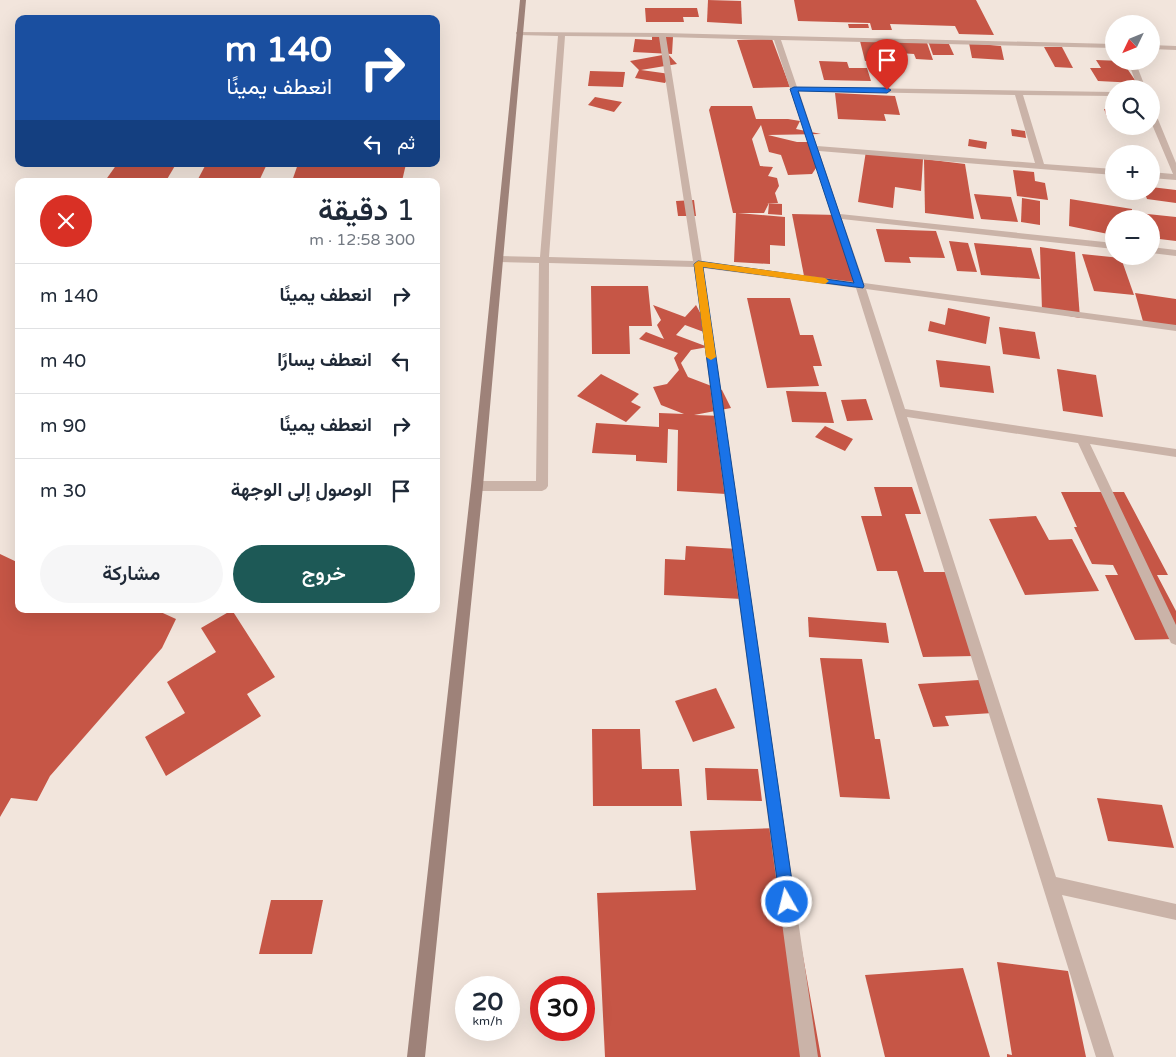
<!DOCTYPE html>
<html lang="ar">
<meta charset="utf-8">
<style>
:root{--surface:#fff;--page:#f6f6f7;--text:#1f2937;--muted:#747a83;--line:#e0e1e3;--accent:#1d5956}
body{margin:0;font-family:"Varela Round",Vazirmatn,sans-serif;background:var(--page);color:var(--text);direction:rtl;height:100vh;display:flex;flex-direction:column;font-size:19px;white-space:nowrap}
*{box-sizing:border-box;margin:0}
p{font-size:16px;color:var(--muted)}
.icon{flex:none;width:28px;height:28px;fill:none;stroke:currentColor;stroke-width:2;stroke-linecap:round;stroke-linejoin:round}
.map{position:relative;flex:1;overflow:hidden;direction:ltr}
.side{position:absolute;left:15px;top:178px;width:425px;height:435px;display:flex;flex-direction:column;background:var(--surface);border-radius:10px;box-shadow:0 5px 20px #0002;direction:rtl}
.side>*{flex:none}
.banner{position:absolute;left:15px;top:15px;width:425px;height:152px;border-radius:10px;box-shadow:0 5px 20px #0002;direction:rtl;background:#1a4fa0;color:#fff;overflow:hidden}
.needle{width:32px;rotate:227deg}
.controls{position:absolute;left:1105px;top:15px;display:grid;gap:10px}
.controls a{display:grid;place-items:center;width:55px;height:55px;border-radius:50%;background:var(--surface);box-shadow:0 5px 20px #0002;font-size:25px}
.speed{position:absolute;left:455px;top:976px;display:flex;gap:10px;font-size:25px;font-weight:700;text-align:center}
.speed>*{display:grid;place-content:center;width:65px;height:65px;border-radius:50%;background:var(--surface);box-shadow:0 5px 20px #0002;line-height:1}
.speed small{font-size:12px;font-weight:400}
.speed .limit{border:8px solid #d22;background:#fff;color:#111}
.pin{position:absolute;display:grid;place-items:center;width:42px;height:42px;color:#fff;margin:-51px -21px;border-radius:50% 50% 50% 0;rotate:-45deg;box-shadow:0 0 5px #0007}
.pin .icon{rotate:45deg}
.me{position:absolute;width:55px;margin:-28px;rotate:352deg;stroke-linejoin:round;filter:drop-shadow(0 0 4px #0008)}
.turn{display:flex;align-items:center;gap:18px;height:105px;padding:0 25px;font-size:22px}
.turn .icon{width:65px;height:65px;stroke-width:2.5}
.turn b{display:block;font-size:35px;line-height:42px}
.then{display:flex;align-items:center;height:48px;padding:0 25px;background:#0003;gap:10px;font-size:19px}
.round{display:grid;place-items:center;flex:none;width:52px;height:52px;border-radius:26px;background:var(--page)}
.summary{display:flex;align-items:center;justify-content:space-between;height:85px;padding:0 25px}
h1{font-size:30px;font-weight:600;line-height:38px}
.cta{display:flex;gap:10px;margin-top:auto;padding:10px 25px}
.cta a{flex:1;height:58px;border-radius:30px;background:var(--accent);color:#fff;font-size:20px;font-weight:600;line-height:58px;text-align:center}
.cta a+a{background:var(--page);color:var(--text)}
ul{padding:0;list-style:none}
li{display:flex;align-items:center;gap:15px;height:65px;padding:0 25px;border-top:1px solid var(--line)}
li div{flex:1}
li b{display:block;font-size:19px}
li em{font-style:normal}
.map>svg:first-child{display:block}
.building{fill:#c65646}
.lines{fill:none;stroke-linecap:round;stroke-linejoin:round}
.minor{fill:#cab3a8;fill-rule:evenodd}
.secondary{fill:#9e8279;fill-rule:evenodd}
.route{fill:#1a73e8;stroke:#114b97}
.slow{fill:#f59e0b}
</style>
<div class="map">
<svg width="1176" height="1057" viewBox="0 0 1176 1057">
<rect width="100%" height="100%" fill="#f2e5dc"/>
<!-- building -->
<g class="building">
<polygon points="708,0 741,1 742,24 707,22"/>
<polygon points="794,0 976,0 994,35 959,34 955,26 890,24 892,30 872,30 870,23 798,21"/>
<polygon points="645,8 697,8 699,17 683,17 684,22 646,22"/>
<polygon points="848,24 868,24 869,28 849,28"/>
<polygon points="652,36 673,37 672,54 633,52 635,39 652,40"/>
<polygon points="772,39 790,87 753,88 737,40"/>
<polygon points="893,39 926,40 933,60 916,59 914,54 898,53"/>
<polygon points="860,41 884,42 887,54 899,54 902,62 865,61"/>
<polygon points="928,41 948,42 954,55 933,55"/>
<polygon points="969,43 1001,46 1004,60 972,58"/>
<polygon points="1044,47 1062,47 1073,68 1055,67"/>
<polygon points="668,54 677,64 641,70 670,74 665,83 635,78 639,70 630,61"/>
<polygon points="1096,60 1122,61 1137,83 1098,81 1090,68 1101,68"/>
<polygon points="819,61 847,62 849,68 867,68 871,81 824,80"/>
<polygon points="590,71 625,72 623,87 588,86"/>
<polygon points="835,93 895,96 900,115 884,114 886,121 838,119"/>
<polygon points="595,97 622,102 614,112 588,105"/>
<polygon points="711,106 752,106 756,119 788,119 800,121 796,129 821,134 768,135 797,142 809,142 818,165 812,174 788,175 781,155 769,152 761,125 752,139 760,166 773,167 768,176 777,178 779,186 775,193 778,203 766,203 782,204 782,215 768,214 769,203 764,213 738,213 785,217 785,246 770,245 770,264 734,262 736,213 733,213 709,110"/>
<polygon points="1104,109 1114,110 1114,118 1107,117"/>
<polygon points="1011,129 1025,131 1026,138 1012,136"/>
<polygon points="969,139 987,142 986,149 968,146"/>
<polygon points="866,151 923,159 921,191 895,187 893,208 858,202"/>
<polygon points="924,159 965,164 974,219 925,213"/>
<polygon points="117,164 176,164 166,181 105,181"/>
<polygon points="206,164 267,164 259,181 197,181"/>
<polygon points="298,164 406,164 402,181 292,181"/>
<polygon points="1013,170 1034,172 1035,181 1045,183 1048,200 1017,196"/>
<polygon points="1151,187 1176,190 1176,203 1147,199 1144,191 1151,191"/>
<polygon points="974,194 1011,197 1018,222 981,219"/>
<polygon points="1022,198 1040,201 1040,225 1021,222"/>
<polygon points="1070,199 1132,209 1132,219 1114,219 1113,235 1069,226"/>
<polygon points="694,200 696,216 678,216 676,201"/>
<polygon points="1138,213 1176,217 1176,241 1151,238 1151,219 1140,219"/>
<polygon points="792,214 839,215 856,282 805,281"/>
<polygon points="876,229 936,231 945,258 909,257 911,263 885,262"/>
<polygon points="949,241 968,243 977,272 957,271"/>
<polygon points="974,243 1031,248 1040,279 981,275"/>
<polygon points="1040,247 1075,252 1080,318 1042,311"/>
<polygon points="1082,254 1121,258 1134,295 1094,291"/>
<polygon points="591,286 648,286 652,326 629,326 630,354 592,354"/>
<polygon points="1135,293 1176,299 1176,329 1144,325"/>
<polygon points="747,298 790,298 800,335 813,335 822,366 813,366 819,386 767,388"/>
<polygon points="653,305 685,317 696,305 712,335 685,325 676,335 708,347 691,350 681,363 688,377 722,390 731,408 694,415 723,416 726,494 677,491 678,430 668,429 667,463 636,461 636,455 592,453 596,423 659,427 659,413 684,414 661,405 653,387 667,384 679,370 674,358 678,353 639,339 646,332 664,339 657,325 661,320"/>
<polygon points="948,308 990,317 986,344 928,331 930,321 945,325"/>
<polygon points="999,327 1035,332 1040,359 1003,354"/>
<polygon points="936,360 990,366 994,393 940,387"/>
<polygon points="1057,369 1096,375 1103,417 1063,411"/>
<polygon points="601,374 639,394 631,402 641,407 626,422 577,396"/>
<polygon points="786,391 826,392 834,423 792,422"/>
<polygon points="866,399 873,420 847,421 841,400"/>
<polygon points="825,426 853,439 845,451 815,437"/>
<polygon points="874,487 912,487 921,514 905,514 924,572 946,572 975,656 923,657 897,571 877,571 861,516 882,516"/>
<polygon points="1061,492 1124,492 1168,575 1157,575 1176,611 1176,639 1135,640 1105,575 1118,575 1113,565 1092,564 1074,527 1077,527"/>
<polygon points="1036,516 1049,540 1072,539 1099,591 1025,595 989,519"/>
<polygon points="686,546 739,549 742,599 664,595 665,559 685,560"/>
<polygon points="0,554 19,563 19,609 154,609 176,619 162,648 50,776 37,801 11,798 0,817"/>
<polygon points="232,610 275,677 247,694 261,716 166,776 145,737 185,713 167,682 216,652 201,628"/>
<polygon points="808,617 886,623 889,643 809,637"/>
<polygon points="820,658 862,659 875,739 880,739 890,799 840,797"/>
<polygon points="979,680 993,713 945,716 949,726 933,727 918,684"/>
<polygon points="716,688 735,728 693,742 675,701"/>
<polygon points="592,729 640,729 642,769 679,769 682,806 593,806"/>
<polygon points="705,768 758,769 762,801 707,800"/>
<polygon points="1097,798 1162,805 1174,848 1108,841"/>
<polygon points="780,828 821,1057 605,1057 597,893 696,890 690,831"/>
<polygon points="271,900 323,900 312,954 259,954"/>
<polygon points="997,962 1068,971 1086,1057 1007,1057 1007,1054 1012,1055"/>
<polygon points="963,968 990,1057 885,1057 865,975"/>
</g>
<g class="lines">
<!-- minor -->
<g class="minor">
<path d="M516,32L662,33L1114,44V48L781,40L797,87L1114,92V96L1023,95L1044,164L1114,169V175L819,151L840,214L1114,243V249L842,219L864,283L1176,325V331L866,289L905,409L1176,449V457L1090,444L1176,625V645L1171,643L1078,443L907,417L1056,877L1176,904V920L1062,895L1114,1057H1096L856,288L703,268L818,1057H800L694,267L549,263L548,486L546,489L542,491H477L473,489L471,486L473,483L477,481H536L539,263L499,262L494,259L499,256L540,257L558,36L518,35L516,34ZM565,36L659,37L693,261L549,257ZM666,37L774,40L854,282L702,262ZM799,91L1015,95L1035,163L817,146Z"/>
<polygon points="1151,45 1176,46 1176,50 1151,49"/>
<polygon points="1128,61 1135,61 1146,89 1138,89"/>
<polygon points="1151,110 1155,112 1176,163 1176,180 1151,178 1151,172 1173,174 1151,122"/>
<polygon points="1151,247 1176,250 1176,256 1151,253"/>
</g>
<!-- secondary -->
<polygon class="secondary" points="520,0 526,0 483,486 425,1057 407,1057 471,486"/>
</g>
<!-- route -->
<polygon class="route" points="794,87 887,88 891,90 887,93 798,91 864,286 863,288 703,267 795,902 793,908 787,910 782,908 780,902 694,264 698,261 854,283 790,89"/>
<!-- slow -->
<polygon class="slow" points="698,261 825,278 829,281 825,284 703,267 716,357 711,360 706,357 694,264"/>
</svg>
<div class="controls">
<a><svg class="needle" viewBox="-14 -14 28 28"><path d="M0-13l5 13h-10z" fill="#e53935"/><path d="M0 13l5-13h-10z" fill="#747a83"/></svg></a>
<a><svg class="icon" aria-label="search" viewBox="0 0 24 24"><circle cx="10" cy="10" r="6"/><path d="M15 15l6 6"/></svg></a>
<a>+</a>
<a>−</a>
</div>
<div class="speed"><div>20<small>km/h</small></div><div class="limit">30</div></div>
<div class="pin" style="left:887px;top:90px;background:#d93025"><svg class="icon" aria-label="arrive" viewBox="0 0 24 24"><path d="M6 21V4h12l-3 4 3 4H6"/></svg></div>
<svg class="me" style="left:787px;top:902px" viewBox="-20 -20 40 40"><circle r="17" fill="#1a73e8" stroke="#fff" stroke-width="3"/><path d="M0-11L8 9 0 5-8 9z" fill="#fff"/></svg>
<div class="banner">
<div class="turn"><svg class="icon" aria-label="right" viewBox="0 0 24 24"><path d="M7 20v-9h11M14 6l5 5-5 5"/></svg><div><b>140 m</b>انعطف يمينًا</div></div>
<div class="then">ثم<svg class="icon" aria-label="left" viewBox="0 0 24 24"><path d="M17 20v-9H6M10 6l-5 5 5 5"/></svg></div>
</div>
<section class="side">
<div class="summary"><div><h1>1 دقيقة</h1><p>300 m · 12:58</p></div><a class="round" style="background:#d93025;color:#fff"><svg class="icon" aria-label="close" viewBox="0 0 24 24"><path d="M6 6l12 12M18 6L6 18"/></svg></a></div>
<ul>
<li><svg class="icon" aria-label="right" viewBox="0 0 24 24"><path d="M7 20v-9h11M14 6l5 5-5 5"/></svg><div><b>انعطف يمينًا</b></div><em>140 m</em></li>
<li><svg class="icon" aria-label="left" viewBox="0 0 24 24"><path d="M17 20v-9H6M10 6l-5 5 5 5"/></svg><div><b>انعطف يسارًا</b></div><em>40 m</em></li>
<li><svg class="icon" aria-label="right" viewBox="0 0 24 24"><path d="M7 20v-9h11M14 6l5 5-5 5"/></svg><div><b>انعطف يمينًا</b></div><em>90 m</em></li>
<li><svg class="icon" aria-label="arrive" viewBox="0 0 24 24"><path d="M6 21V4h12l-3 4 3 4H6"/></svg><div><b>الوصول إلى الوجهة</b></div><em>30 m</em></li>
</ul>
<div class="cta"><a>خروج</a><a>مشاركة</a></div>
</section>
</div>
